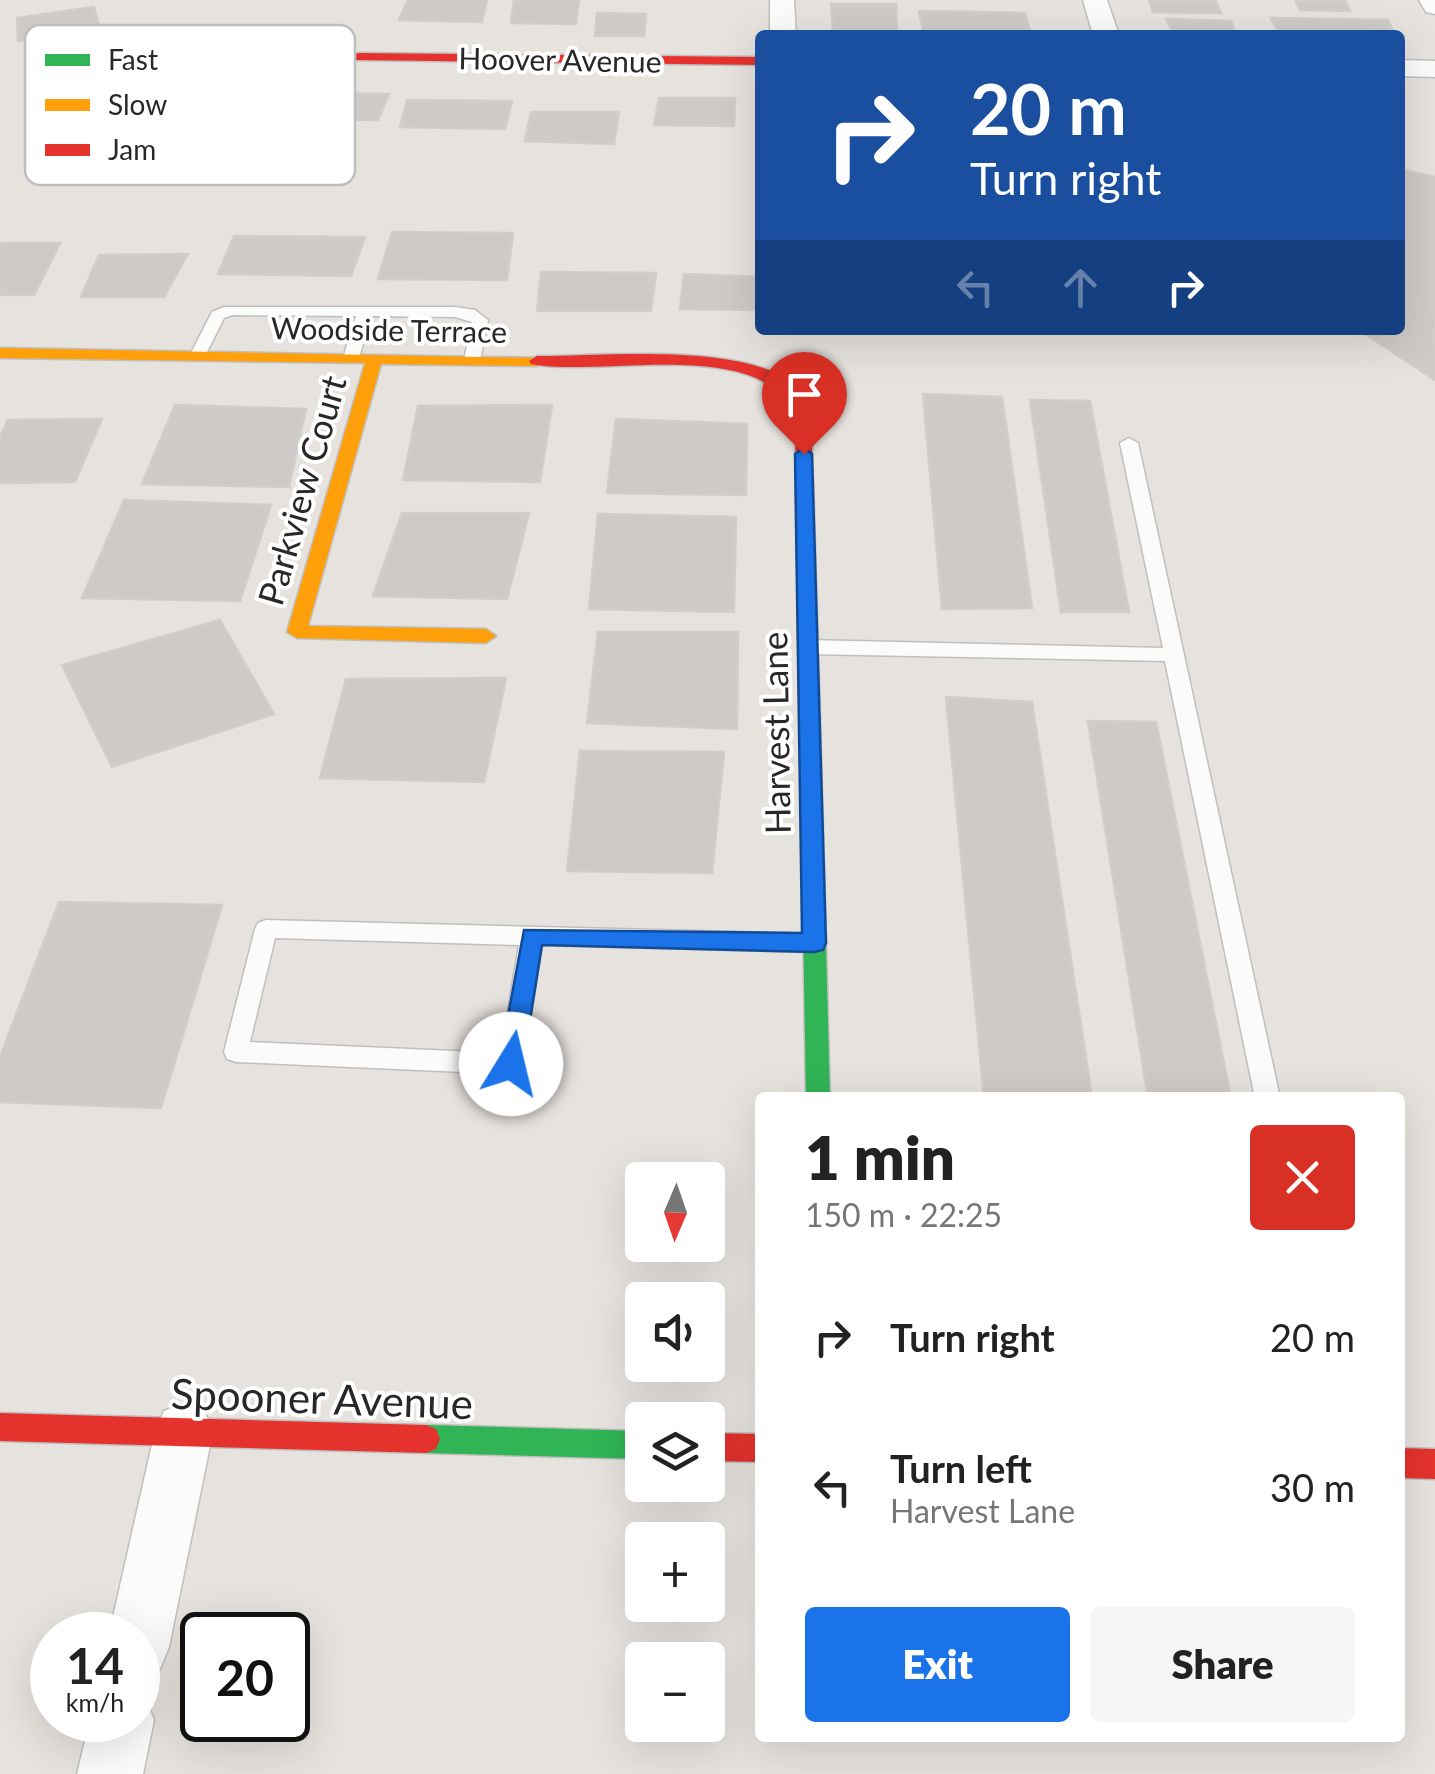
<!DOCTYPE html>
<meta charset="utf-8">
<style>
:root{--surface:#fff;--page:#f6f6f6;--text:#222;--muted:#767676;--accent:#1a73e8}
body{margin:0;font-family:Lato,sans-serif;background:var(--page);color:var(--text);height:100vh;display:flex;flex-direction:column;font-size:38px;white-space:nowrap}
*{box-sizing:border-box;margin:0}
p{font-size:32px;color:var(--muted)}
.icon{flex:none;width:55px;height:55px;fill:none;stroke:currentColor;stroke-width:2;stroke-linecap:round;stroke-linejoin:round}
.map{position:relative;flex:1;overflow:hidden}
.sheet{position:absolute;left:755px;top:1092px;width:650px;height:650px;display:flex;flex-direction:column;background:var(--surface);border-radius:10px;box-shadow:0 10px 40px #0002}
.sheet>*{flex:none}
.hud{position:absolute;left:755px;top:30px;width:650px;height:305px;border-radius:10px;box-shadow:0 10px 40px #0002;background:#1a4fa0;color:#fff;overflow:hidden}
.needle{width:65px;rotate:182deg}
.buttons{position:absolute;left:625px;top:1162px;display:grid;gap:20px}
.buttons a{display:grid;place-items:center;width:100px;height:100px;border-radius:10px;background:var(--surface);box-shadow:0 10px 40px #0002;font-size:50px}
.speed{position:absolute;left:30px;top:1612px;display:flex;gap:20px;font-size:50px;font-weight:700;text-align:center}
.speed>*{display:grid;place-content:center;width:130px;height:130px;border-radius:50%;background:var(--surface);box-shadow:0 10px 40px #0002;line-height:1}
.speed small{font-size:25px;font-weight:400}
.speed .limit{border:5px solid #111;border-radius:15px;background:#fff;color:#111}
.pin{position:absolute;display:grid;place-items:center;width:85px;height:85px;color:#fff;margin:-102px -42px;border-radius:50% 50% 50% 0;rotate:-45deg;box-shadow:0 0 10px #0007}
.pin .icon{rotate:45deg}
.me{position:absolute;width:110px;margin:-55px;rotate:9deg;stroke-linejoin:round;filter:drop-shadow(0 0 8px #0008)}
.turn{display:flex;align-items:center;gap:35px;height:210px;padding:0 50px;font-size:45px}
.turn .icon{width:130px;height:130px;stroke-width:2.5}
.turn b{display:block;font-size:70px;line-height:85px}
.lanes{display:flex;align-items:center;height:95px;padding:0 50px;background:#0003;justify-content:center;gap:50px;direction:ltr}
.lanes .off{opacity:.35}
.round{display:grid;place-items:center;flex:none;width:105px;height:105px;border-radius:10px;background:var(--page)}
.summary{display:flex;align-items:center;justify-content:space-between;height:170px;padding:0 50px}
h1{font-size:60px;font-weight:800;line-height:75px}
.cta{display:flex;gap:20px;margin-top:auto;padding:20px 50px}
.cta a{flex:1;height:115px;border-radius:10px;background:var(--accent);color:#fff;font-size:40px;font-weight:800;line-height:115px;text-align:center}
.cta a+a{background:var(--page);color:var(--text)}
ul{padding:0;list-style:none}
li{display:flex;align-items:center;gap:30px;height:150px;padding:0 50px}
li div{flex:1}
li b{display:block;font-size:38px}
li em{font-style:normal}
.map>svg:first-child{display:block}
.building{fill:#cdcac7;stroke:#d1ceca;stroke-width:2.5}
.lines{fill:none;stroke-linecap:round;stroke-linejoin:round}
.lane-casing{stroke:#c0bfbf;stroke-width:3}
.street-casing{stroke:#c0bfbf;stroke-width:3}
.fast-casing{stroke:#c0bfbf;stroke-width:3}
.slow-casing{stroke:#c0bfbf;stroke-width:3}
.jam-casing{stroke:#c0bfbf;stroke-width:3}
.lane{fill:#fbfbfa;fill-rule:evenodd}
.street{fill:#fbfbfa;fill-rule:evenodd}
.fast{fill:#30b455;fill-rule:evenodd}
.slow{fill:#ff9f0a;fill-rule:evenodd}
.jam{fill:#e5322d;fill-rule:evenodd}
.route{fill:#1a73e8;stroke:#114b97;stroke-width:2.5}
.labels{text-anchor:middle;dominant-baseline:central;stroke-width:8;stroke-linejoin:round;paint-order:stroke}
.far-street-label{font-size:30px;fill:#282828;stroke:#fff}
.street-label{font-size:35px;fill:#282828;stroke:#fff}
.near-street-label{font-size:42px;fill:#282828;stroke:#fff}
.key{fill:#fff;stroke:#bebebe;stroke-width:2.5}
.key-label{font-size:28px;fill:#282828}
</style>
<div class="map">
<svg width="1435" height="1774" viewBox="0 0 1435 1774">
<rect width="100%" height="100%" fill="#e6e2de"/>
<!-- building -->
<g class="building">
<polygon points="408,0 487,0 482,22 399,20"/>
<polygon points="514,0 579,0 576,24 511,23"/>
<polygon points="1149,0 1215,0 1221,13 1153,12"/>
<polygon points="1295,0 1345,0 1350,11 1300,10"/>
<polygon points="831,4 896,4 897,33 833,31"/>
<polygon points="94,7 100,30 18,41 17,18"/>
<polygon points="919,11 1025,13 1031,34 924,34"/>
<polygon points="597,13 646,14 644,36 595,36"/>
<polygon points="1271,18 1388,20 1395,35 1280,35"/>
<polygon points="1166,19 1231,21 1236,35 1174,35"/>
<polygon points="319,93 389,94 378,120 308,119"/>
<polygon points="659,98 735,98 734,126 654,125"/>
<polygon points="407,100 512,101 505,129 400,127"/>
<polygon points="531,112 619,112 614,144 525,141"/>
<polygon points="1400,169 1435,177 1435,380 1359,330 1400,330"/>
<polygon points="392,232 513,233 507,280 378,279"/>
<polygon points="234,236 365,237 351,276 218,274"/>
<polygon points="0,243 60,243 34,295 0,295"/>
<polygon points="188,254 164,297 81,297 99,255"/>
<polygon points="541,272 656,273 651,311 537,311"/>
<polygon points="684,274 760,277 760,310 680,309"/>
<polygon points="923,394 1002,397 1032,608 942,609"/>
<polygon points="1030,400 1090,401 1129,612 1061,612"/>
<polygon points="175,405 306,409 289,487 142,484"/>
<polygon points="552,405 540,482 403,480 418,406"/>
<polygon points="102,419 75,482 0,483 0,437 8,420"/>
<polygon points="616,419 747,424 746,495 607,493"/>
<polygon points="124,500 271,505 240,601 82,598"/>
<polygon points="402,513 529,513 507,599 373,596"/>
<polygon points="598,514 736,517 734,612 589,609"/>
<polygon points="220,620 274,714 112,767 62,665"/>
<polygon points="598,632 738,632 737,729 587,723"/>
<polygon points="506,678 484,782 320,778 346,679"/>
<polygon points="946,697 1032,702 1092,1098 984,1098"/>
<polygon points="1088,721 1156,722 1231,1098 1148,1098"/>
<polygon points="580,751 724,752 712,873 567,871"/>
<polygon points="59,902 222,905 161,1108 0,1102 0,1057"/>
</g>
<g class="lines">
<defs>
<g id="lane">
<polygon points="224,307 455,307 475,310 488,320 480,360 472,365 464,360 472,322 455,317 371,316 359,358 351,363 343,358 356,316 232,315 224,318 204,358 192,358 190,355 212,312"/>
<polygon points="1129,438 1138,443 1280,1098 1255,1098 1165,661 808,654 798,647 808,640 1163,648 1120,443"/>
<path d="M266,920L814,934L822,937L826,943L822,949L814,952L542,945L523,1064L520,1071L511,1074L236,1062L227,1059L224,1052L255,929L258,923ZM275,938L519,945L501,1053L250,1042Z"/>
</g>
<g id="street">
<polygon points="770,0 794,0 796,35 770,35"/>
<polygon points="1083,0 1107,0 1119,35 1093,35"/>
<polygon points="1419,0 1435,0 1435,14 1426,12"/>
<polygon points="1400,60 1435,61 1435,77 1400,76"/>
<polygon points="184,1403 204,1411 213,1431 169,1647 160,1669 138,1678 138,1635 109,1635 155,1431 164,1411"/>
<polygon points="138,1694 145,1697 154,1720 143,1774 77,1774 90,1720 138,1720"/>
</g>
<g id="fast">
<polygon points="809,676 819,683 830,1098 806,1098 799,683"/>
<polygon points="426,1425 642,1431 642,1459 426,1453 416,1449 412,1439 416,1429"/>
</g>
<polygon id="slow" points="0,348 543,358 545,361 537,366 381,364 308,626 486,629 496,636 486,643 297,638 287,632 365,363 0,358"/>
<g id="jam">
<polygon points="359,53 760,57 760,65 354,60 354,54"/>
<path d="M537,356C600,356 732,344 784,378C797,386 805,401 811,415L819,683L816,688L809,690L799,683L795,415C760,335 601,378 531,364L529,361Z"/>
<polygon points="0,1413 426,1425 436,1429 440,1439 436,1449 426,1453 0,1441"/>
<polygon points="708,1433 760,1434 760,1462 708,1461"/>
<polygon points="1400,1448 1435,1449 1435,1479 1400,1478"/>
</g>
</defs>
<!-- lane casing -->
<use href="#lane" class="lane-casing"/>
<!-- street casing -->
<use href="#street" class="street-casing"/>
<!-- fast casing -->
<use href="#fast" class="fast-casing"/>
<!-- slow casing -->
<use href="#slow" class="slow-casing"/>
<!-- jam casing -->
<use href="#jam" class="jam-casing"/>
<!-- lane -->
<use href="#lane" class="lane"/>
<!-- street -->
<use href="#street" class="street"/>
<!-- fast -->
<use href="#fast" class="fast"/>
<!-- slow -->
<use href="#slow" class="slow"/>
<!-- jam -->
<use href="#jam" class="jam"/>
</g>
<!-- route -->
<polygon class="route" points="804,448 812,454 826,943 823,950 814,952 542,945 523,1064 520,1071 511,1074 502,1071 499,1064 524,930 802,933 795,454"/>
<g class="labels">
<!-- far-street labels -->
<g class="far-street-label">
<text transform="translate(560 59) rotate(1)">Hoover Avenue</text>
<text transform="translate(389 329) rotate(1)">Woodside Terrace</text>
</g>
<!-- street labels -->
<g class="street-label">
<text transform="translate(301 490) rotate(-74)">Parkview Court</text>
<text transform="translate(775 733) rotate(-91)">Harvest Lane</text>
</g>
<!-- near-street labels -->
<g class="near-street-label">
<text transform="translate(322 1398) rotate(2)">Spooner Avenue</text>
</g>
</g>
<!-- legend -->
<rect x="25" y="25" width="330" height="160" rx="15" class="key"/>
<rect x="45" y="54" width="45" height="12" fill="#30b455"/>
<rect x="45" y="99" width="45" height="12" fill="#ff9f0a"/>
<rect x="45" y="144" width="45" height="12" fill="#e5322d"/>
<g class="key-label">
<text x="108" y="70">Fast</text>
<text x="108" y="115">Slow</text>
<text x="108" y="160">Jam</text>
</g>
</svg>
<div class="buttons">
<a><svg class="needle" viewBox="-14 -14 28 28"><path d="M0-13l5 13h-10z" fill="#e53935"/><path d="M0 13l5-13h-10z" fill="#767676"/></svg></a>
<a><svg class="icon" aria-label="sound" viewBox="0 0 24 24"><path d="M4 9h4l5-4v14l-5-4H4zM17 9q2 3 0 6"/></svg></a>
<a><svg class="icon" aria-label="layers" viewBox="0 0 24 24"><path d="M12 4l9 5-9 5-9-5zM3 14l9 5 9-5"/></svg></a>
<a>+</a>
<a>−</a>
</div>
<div class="speed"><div>14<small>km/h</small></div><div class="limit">20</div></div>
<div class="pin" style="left:804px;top:454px;background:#d93025"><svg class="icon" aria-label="arrive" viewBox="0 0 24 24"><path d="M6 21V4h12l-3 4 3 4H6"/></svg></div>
<svg class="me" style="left:511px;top:1064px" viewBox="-20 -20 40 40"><circle r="19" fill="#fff"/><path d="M0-13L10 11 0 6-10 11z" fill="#1a73e8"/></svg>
<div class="hud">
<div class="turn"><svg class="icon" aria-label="right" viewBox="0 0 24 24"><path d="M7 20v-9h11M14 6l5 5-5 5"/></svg><div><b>20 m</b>Turn right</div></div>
<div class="lanes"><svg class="icon off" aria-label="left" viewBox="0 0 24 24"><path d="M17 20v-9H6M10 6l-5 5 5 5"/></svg><svg class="icon off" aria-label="ahead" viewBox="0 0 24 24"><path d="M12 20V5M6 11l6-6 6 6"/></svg><svg class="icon" aria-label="right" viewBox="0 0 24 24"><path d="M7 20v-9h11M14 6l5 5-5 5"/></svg></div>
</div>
<section class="sheet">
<div class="summary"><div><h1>1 min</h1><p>150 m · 22:25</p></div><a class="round" style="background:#d93025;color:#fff"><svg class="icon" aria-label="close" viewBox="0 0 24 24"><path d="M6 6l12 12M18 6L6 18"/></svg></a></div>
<ul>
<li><svg class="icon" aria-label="right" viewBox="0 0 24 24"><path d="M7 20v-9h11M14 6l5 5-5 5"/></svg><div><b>Turn right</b></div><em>20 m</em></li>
<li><svg class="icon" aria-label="left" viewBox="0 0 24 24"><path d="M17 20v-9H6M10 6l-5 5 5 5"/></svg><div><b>Turn left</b><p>Harvest Lane</p></div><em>30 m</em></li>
</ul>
<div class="cta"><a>Exit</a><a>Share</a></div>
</section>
</div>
